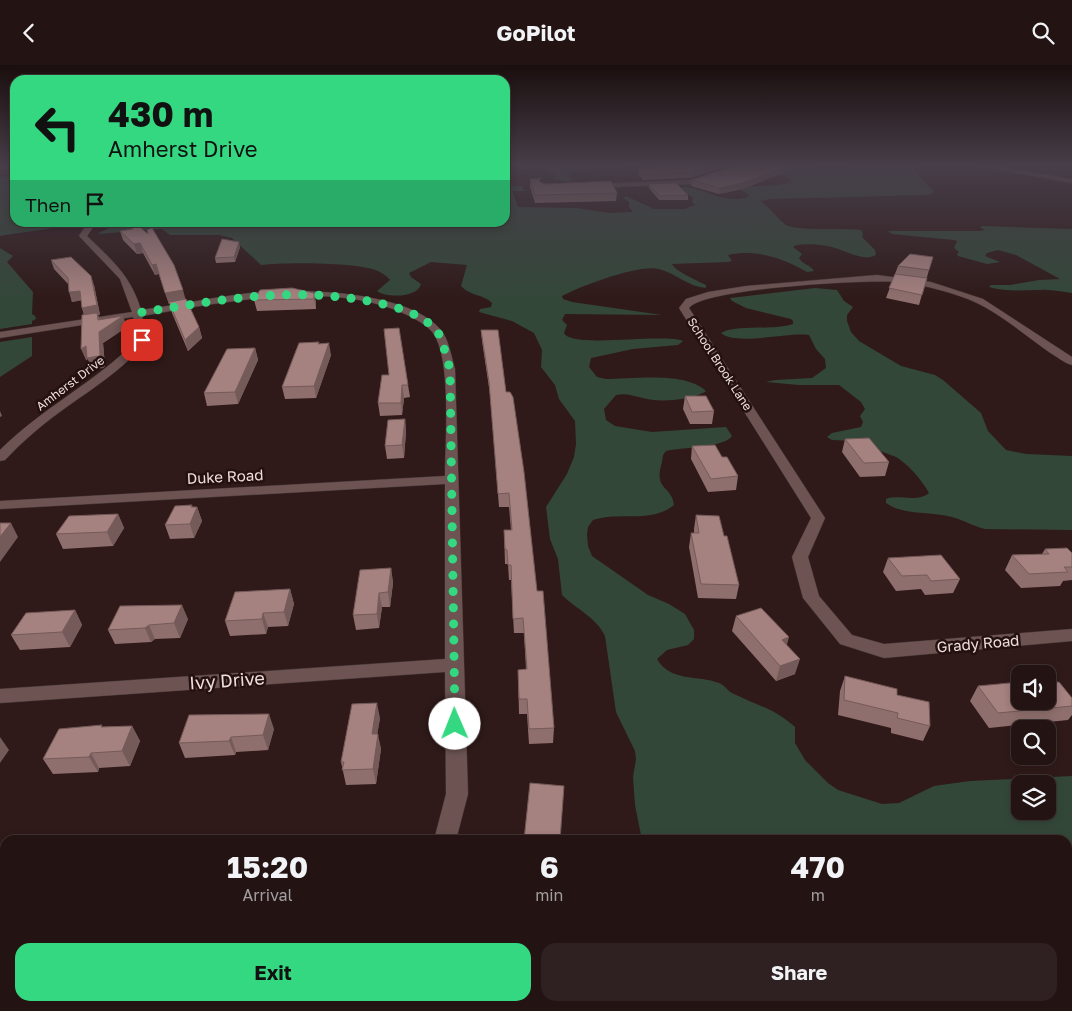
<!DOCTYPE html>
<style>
:root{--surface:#231413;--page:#2f2121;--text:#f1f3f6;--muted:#a39ea0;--line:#403333;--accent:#34d881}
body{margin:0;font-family:"Golos Text",sans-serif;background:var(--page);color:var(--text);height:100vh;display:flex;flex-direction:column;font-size:19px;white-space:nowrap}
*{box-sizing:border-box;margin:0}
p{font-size:16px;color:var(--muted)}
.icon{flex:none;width:28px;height:28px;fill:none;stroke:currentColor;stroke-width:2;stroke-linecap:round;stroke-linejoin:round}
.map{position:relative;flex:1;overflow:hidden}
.drawer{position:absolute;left:0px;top:770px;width:1072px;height:176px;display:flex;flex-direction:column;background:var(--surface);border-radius:15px 15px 0 0;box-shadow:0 2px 8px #0003,0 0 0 1px var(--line)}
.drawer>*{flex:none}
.guide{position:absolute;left:10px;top:10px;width:500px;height:152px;border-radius:15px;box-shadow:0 2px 8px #0003,0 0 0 1px var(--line);background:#34d881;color:#111;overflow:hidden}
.fabs{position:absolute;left:1011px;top:600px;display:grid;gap:10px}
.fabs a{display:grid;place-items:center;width:45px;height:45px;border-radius:10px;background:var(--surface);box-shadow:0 2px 8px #0003,0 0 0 1px var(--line);font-size:25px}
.pin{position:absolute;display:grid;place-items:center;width:42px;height:42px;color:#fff;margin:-21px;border-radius:10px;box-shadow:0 2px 8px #0006}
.me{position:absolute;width:55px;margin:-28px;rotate:359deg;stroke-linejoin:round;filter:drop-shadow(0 0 4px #0008)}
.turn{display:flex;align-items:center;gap:18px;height:105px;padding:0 15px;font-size:22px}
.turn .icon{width:65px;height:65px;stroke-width:2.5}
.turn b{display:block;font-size:35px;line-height:42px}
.then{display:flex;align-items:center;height:48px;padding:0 15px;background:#0003;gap:10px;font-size:19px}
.eta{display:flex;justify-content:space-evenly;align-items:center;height:85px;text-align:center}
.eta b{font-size:30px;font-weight:700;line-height:35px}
.button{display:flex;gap:10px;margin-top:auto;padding:10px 15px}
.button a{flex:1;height:58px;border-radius:15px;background:var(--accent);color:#111;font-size:20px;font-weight:700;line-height:58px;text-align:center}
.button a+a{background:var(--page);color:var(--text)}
header{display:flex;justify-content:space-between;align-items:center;height:65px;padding:0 15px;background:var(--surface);font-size:22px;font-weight:700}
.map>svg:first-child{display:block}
.green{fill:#334739;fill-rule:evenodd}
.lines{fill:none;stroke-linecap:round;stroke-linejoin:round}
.minor-casing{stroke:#453535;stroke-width:1}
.minor{fill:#6d5453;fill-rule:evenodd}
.wall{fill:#8e6f6d}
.shaded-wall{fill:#745a59}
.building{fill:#a5817f;stroke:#745a59}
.route{stroke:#34d881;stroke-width:9;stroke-dasharray:0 16.2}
.labels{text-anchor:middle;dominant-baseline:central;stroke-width:5;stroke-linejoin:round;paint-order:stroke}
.far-street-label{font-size:12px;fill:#eddedd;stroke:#251010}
.street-label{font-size:15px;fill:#eddedd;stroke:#251010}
.near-street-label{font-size:18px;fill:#eddedd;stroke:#251010}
</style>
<header><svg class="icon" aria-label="back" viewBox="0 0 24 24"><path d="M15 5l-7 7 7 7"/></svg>GoPilot<svg class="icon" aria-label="search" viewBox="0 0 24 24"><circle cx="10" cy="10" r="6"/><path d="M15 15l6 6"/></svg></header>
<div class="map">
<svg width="1072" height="946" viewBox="0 0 1072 946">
<rect width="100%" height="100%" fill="#2f1a19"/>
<!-- green -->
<g class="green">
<polygon points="540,101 626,101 565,106 570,109 570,112 573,115 569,117 553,114 555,110 548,107 546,103"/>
<path d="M756,101H803L831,106L859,101H915V107L934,127L928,130L771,134L760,136C770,142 776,153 786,160C796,166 846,163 861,165L863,169L862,172L875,185L876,190C862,198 843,183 827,181C817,179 806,179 796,180L793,182L802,189L799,193C803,200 811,200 814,206L807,207C783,193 757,184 728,190L732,196L728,197L672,199C675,206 698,216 706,220V223C689,222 675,208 659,204C639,199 581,221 562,231L563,234L572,237L662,250L565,249L562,255L567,260L564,268C572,284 662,268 683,276L678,280L633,284L591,293L589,302L597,312L606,314C633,314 685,306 706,326C694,335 658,338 643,333C633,331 626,328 616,330L604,344L606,355L615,361L652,367L726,362L732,371C724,383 681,382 666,386C662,390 663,392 662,397C653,426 672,420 674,440C651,459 619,446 593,455L588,462L587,469L588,481L592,491L648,530L669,539L685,549L694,565V574L688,580L667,585L657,594C670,617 698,610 719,618C725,620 728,627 734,629C758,641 774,643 795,662V678L805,695L828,718L838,725L882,739L899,738L934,721L970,716L1072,711V946H721L719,941H1068V775H642L635,740L633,712L636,694L635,686L616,647L605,571C596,552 576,544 562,530L558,494L550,474L546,442L567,409L574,392L576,379L575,356L559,334L555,320L541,302L542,285L534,268L512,256L479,247L480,244L491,242L492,238C483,229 470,231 461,221L467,200L431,197L409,208L411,212L421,219C418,233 386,233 377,226L390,215C387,211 382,208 378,206C360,197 282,197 261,200L232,173L219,170H170L162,164L97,169L119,158H505V105L510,121H523L522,123L526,126H512L518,142L576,143L610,148L633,147L629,142V137L623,133L626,131L654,144H684L695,140L692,137L693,132L676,123C699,117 719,141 748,132L749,130L738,123C755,119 774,124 792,116L786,112L759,105ZM1020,719H1048V746H1020Z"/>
<path d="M15,110V158L70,159C50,165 21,167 0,171V112Z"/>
<path d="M982,161L1072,164V228C1062,227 1051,224 1040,225C1024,225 1006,227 989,222L991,220H1010L1039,215L1060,214L1016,190L998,185L987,188L985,191L1000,197L987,199L958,191L957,189L959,187L954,183L957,176L954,175L892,169L888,166H980L985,165L980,162Z"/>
<polygon points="0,183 13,191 7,197 33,227 32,249 35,251 36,254 32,256 32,259 0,264"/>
<path d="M815,223L837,225L844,236L853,242L847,250V256L851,267L859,276L901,301L935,310L943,315L981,348L988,366L1006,385L1026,389L1072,391V465L985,464C973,461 963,455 952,452C931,446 904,451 886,438V434C899,429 917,438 929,428C922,415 908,399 896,392L854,376L832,375L827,372L832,368L861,362L863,357L860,351L865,344L861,337L839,320H799L766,317L775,315L812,313L826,303L825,294L816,284L809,270C788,267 736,281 721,268C736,259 773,266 793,259V256L791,254L746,243L732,236L730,233Z"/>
<polygon points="32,272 32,291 0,312 0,277"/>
</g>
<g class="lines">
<defs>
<g id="minor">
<polygon points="734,101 744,101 690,119 592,123 589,121 592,119 690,115"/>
<polygon points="978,101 993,101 1072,114 1072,118"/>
<path d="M87,159L94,161L87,171C112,195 131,211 141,245C177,240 214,232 250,228C298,223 408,225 441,265C449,275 451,291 455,304L468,729L456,775H434L446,729L445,607L0,638V624L445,594V419L0,444V436L445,411C445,378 452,294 433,268C427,260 414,253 405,249C329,214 221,238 142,251L147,275C123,306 88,326 57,349C38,363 21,378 5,395L0,396V385C42,343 96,317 137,275L133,252L0,273V267L132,247L120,214L79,171Z"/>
<path d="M877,210L931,217L983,234L1072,292V300C1064,298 1056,291 1049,287C1028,272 1000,249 977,238C956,228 924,220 900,217C871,214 703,223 689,243L825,453L808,492L819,531L852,570L884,579L1072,564V576L884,593L840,579L803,533L792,492L811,453L679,243L686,234L708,227L746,221Z"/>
<polygon points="301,941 333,941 331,946 299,946"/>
</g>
</defs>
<!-- minor casing -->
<use href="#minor" class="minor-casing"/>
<!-- minor -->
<use href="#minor" class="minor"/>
</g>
<!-- wall -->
<g class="wall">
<rect x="0" y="101" width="15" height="3"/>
<polygon points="658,101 727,101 690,113 643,115 638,109 638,104"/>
<polygon points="734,101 801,101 742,124 719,129 691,121 692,115"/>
<polygon points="530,114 541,117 544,119 617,128 616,136 535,138 530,122"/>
<polygon points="649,119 688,130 688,135 659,135 649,123"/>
<polygon points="129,158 135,158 185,234 199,262 202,273 188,286 172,248 170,239 169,239 159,209 155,210 143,188 137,189 123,175 120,166 132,164"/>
<polygon points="240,182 235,197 216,198 215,193"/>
<polygon points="51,195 94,220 100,250 98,250 100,255 127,262 103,278 105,301 103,303 92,304 88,294 86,295 84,250 82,243 81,235 72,237 68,219 54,204"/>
<polygon points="898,201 929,205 919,240 886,233"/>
<polygon points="314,228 316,238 316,244 257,246 254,235"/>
<polygon points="481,265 506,327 537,526 554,663 553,678 529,679 527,649 519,649 518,605 526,604 524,568 514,568 511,515 509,515 508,499 505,499 504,465 511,465 509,442 499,442 490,329 482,276"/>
<polygon points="319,277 319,279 331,290 316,333 285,334 282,322"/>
<polygon points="255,283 258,295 238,339 207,341 204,328"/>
<polygon points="382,310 408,320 410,332 404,333 402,350 380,351 378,338"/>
<polygon points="685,331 714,346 712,359 690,359 683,344"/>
<polygon points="405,354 406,367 404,393 387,394 385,381"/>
<polygon points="845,374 889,397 885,411 860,412 842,387"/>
<polygon points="692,381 722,392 738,411 736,425 708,427 691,394"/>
<polygon points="192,440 192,442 197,442 202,456 194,473 170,474 165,460"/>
<polygon points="118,449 124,463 113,481 63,484 56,469"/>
<polygon points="696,450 724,471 739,520 736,534 698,533 689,482 691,468 694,468 694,464"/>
<polygon points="1045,484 1072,488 1072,515 1063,516 1060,521 1021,523 1005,505 1012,490 1042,489"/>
<polygon points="888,493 960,514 953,528 925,530 921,524 896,526 883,507"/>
<polygon points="391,503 393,518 390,542 382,542 379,563 356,565 353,550"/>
<polygon points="290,524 294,539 288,561 268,562 266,569 230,571 225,556"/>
<polygon points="75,545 82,560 70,582 20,585 11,570"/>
<polygon points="736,551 787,580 795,609 776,616 732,566"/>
<polygon points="188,554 180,573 155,574 151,577 115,579 108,565"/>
<polygon points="845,611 897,630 930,661 923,676 891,668 891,663 838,650 840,626"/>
<polygon points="978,621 1072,633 1072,650 1068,655 989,663 970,636"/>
<polygon points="380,653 377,669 381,684 376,719 346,720 341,697"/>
<polygon points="132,661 140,676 130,701 99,703 98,707 53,709 43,694 103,662"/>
<polygon points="274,664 268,685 236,687 235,690 185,693 179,678"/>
<polygon points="5,843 5,924 0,925 0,844"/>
</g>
<!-- shaded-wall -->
<g class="shaded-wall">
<polygon points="521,101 536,101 521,105"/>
<polygon points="711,101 727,101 690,113 690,108"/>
<polygon points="788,101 801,101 742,124 719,129 719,123"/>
<polygon points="239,177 240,182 235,197 234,192"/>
<polygon points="140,178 143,188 137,189 134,179"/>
<polygon points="156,199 159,209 155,210 152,200"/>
<polygon points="91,211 94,220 100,250 98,250 101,259 123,251 127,262 103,278 105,301 103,303 92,304 88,294 86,295 81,284 85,252 82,243"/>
<polygon points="183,225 186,236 169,239 165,228"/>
<polygon points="80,226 83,235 72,237 69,227"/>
<polygon points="314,228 316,238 316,244 314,234"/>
<polygon points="199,262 202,273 188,286 185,275"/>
<polygon points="329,278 331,290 316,333 314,321"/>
<polygon points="255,283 258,295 238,339 235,327"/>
<polygon points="402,320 404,333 402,350 401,338"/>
<polygon points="0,346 2,351 0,352"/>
<polygon points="405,354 406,367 404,393 402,380"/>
<polygon points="192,440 194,448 197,442 202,456 194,473 190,459 191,442"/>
<polygon points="118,449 124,463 113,481 107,467"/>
<polygon points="11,458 18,472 0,497 0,472"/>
<polygon points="391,503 393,518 390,542 388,527"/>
<polygon points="290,524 294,539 288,561 284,547"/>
<polygon points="379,528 382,542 379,563 377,549"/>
<polygon points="182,540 188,554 180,573 174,558"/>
<polygon points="75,545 82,560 70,582 62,567"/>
<polygon points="263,548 268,562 266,569 262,554"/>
<polygon points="149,560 155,574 151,577 145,563"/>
<polygon points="789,572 785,587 782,575"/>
<polygon points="800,594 795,609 776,616 780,601"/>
<polygon points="377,638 380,653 375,684 372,669"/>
<polygon points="269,649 274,664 268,685 263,670"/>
<polygon points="132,661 140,676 130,701 122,686"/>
<polygon points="378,669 381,684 376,719 373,704"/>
<polygon points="0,672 9,685 0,698"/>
<polygon points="231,672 236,687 235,690 229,676"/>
<polygon points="91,688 99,703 98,707 89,692"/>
<polygon points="509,941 517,941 515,946 506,946"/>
</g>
<!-- building -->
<g class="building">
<polygon points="658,101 711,101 690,108 643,110 638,104"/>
<polygon points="734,101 788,101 743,118 719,123 692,115"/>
<polygon points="541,113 539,116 544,119 611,116 617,128 535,130 530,114"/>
<polygon points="676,118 688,130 660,131 649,119"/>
<polygon points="130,158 135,158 148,169 147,165 152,163 174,200 183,225 165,228 156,199 152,200 140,178 134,179 120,166 133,164"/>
<polygon points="222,174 239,177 234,192 215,193"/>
<polygon points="910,189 933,192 929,205 898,201"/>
<polygon points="71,192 91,211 97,240 82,243 80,226 69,227 68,213 51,195"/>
<polygon points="895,209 927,213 922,230 889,223"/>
<polygon points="292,223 314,228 314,234 254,235 260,225"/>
<polygon points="186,234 199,262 185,275 169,237"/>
<polygon points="97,248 98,255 123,251 99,267 100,290 99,291 87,293 86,281 81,284 82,250"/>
<polygon points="399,263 408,320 402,320 401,338 378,338 382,310 389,310 384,264"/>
<polygon points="481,265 498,265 506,327 510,327 513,332 524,407 537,526 543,526 554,663 529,664 527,634 519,634 518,605 527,604 523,553 513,554 511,500 508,500 507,485 505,484 504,465 512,465 509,428 498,429 489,317"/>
<polygon points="319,277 318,279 329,278 314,321 282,322 299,278"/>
<polygon points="255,283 235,327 204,328 227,284"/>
<polygon points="685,331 706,331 714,346 692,347"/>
<polygon points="405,354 402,380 385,381 388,355"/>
<polygon points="869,373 889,397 864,398 845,374"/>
<polygon points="715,380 722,392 727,392 738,411 711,414 692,381"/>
<polygon points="192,440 191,442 197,442 190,459 165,460 175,441"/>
<polygon points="118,449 107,467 56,469 69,451"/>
<polygon points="696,450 719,451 724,471 727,471 739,520 701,519 691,468 699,468"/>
<polygon points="0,458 11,458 0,472"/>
<polygon points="1067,483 1072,488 1072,502 1064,502 1068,507 1029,509 1012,490 1049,489 1045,484"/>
<polygon points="941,490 960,514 931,516 927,510 902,511 888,493"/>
<polygon points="391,503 388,527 379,528 377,549 353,550 360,505"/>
<polygon points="290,524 284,547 263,548 262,554 225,556 235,527"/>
<polygon points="182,540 174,558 149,560 145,563 108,565 120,541"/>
<polygon points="761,543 789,572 782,575 800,594 780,601 736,551"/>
<polygon points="75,545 62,567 11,570 26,548"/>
<polygon points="845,611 897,624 897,630 929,637 930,661 897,653 898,648 844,635"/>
<polygon points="1020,617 1020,636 1048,636 1048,618 1059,617 1072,633 1072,641 998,648 978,621"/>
<polygon points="377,638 372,669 378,669 373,704 342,705 344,697 341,697 352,639"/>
<polygon points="269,649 263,670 231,672 229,676 179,678 189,650"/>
<polygon points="102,660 101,662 132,661 122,686 91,688 89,692 43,694 59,664"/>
<polygon points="530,718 564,721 560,775 524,775"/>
<polygon points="5,843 5,903 0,903 0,844"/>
<polygon points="466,941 509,941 506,946 463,946"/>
</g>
<!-- sky -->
<linearGradient id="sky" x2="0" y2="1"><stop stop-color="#1a0e0e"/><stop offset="0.43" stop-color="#473e49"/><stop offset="1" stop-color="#473e49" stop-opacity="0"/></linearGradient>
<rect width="1072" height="234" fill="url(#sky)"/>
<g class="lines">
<!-- route -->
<path class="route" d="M142,275L137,248C222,235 292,220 378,238C398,242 423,250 436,265C442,271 447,295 450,304L455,659"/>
</g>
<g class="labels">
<!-- far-street labels -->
<g class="far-street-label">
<text transform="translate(720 299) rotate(57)">School Brook Lane</text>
<text transform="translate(70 318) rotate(-37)">Amherst Drive</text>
</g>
<!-- street labels -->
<g class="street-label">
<text transform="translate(225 411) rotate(-3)">Duke Road</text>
<text transform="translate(978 578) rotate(-5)">Grady Road</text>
</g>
<!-- near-street labels -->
<g class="near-street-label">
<text transform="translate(227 615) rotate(-4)">Ivy Drive</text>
</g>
</g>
</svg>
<div class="fabs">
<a><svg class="icon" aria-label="sound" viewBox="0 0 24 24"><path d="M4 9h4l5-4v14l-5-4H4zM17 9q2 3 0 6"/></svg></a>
<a><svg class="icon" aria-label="search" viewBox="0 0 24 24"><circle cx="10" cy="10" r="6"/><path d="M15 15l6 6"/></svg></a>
<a><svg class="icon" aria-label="layers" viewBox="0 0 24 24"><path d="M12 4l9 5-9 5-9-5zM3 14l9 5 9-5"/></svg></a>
</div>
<div class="pin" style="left:142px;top:275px;background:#d93025"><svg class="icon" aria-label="arrive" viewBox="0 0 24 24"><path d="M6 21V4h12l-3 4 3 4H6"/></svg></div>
<svg class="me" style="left:455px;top:659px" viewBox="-20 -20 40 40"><circle r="19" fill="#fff"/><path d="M0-13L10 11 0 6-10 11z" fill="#34d881"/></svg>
<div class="guide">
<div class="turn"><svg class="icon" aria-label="left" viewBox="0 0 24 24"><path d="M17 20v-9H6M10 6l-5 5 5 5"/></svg><div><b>430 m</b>Amherst Drive</div></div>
<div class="then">Then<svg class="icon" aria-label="arrive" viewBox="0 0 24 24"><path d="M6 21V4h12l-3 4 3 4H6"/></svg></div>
</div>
<section class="drawer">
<div class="eta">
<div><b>15:20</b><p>Arrival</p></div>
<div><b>6</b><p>min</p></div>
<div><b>470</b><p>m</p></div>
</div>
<div class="button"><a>Exit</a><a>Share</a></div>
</section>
</div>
